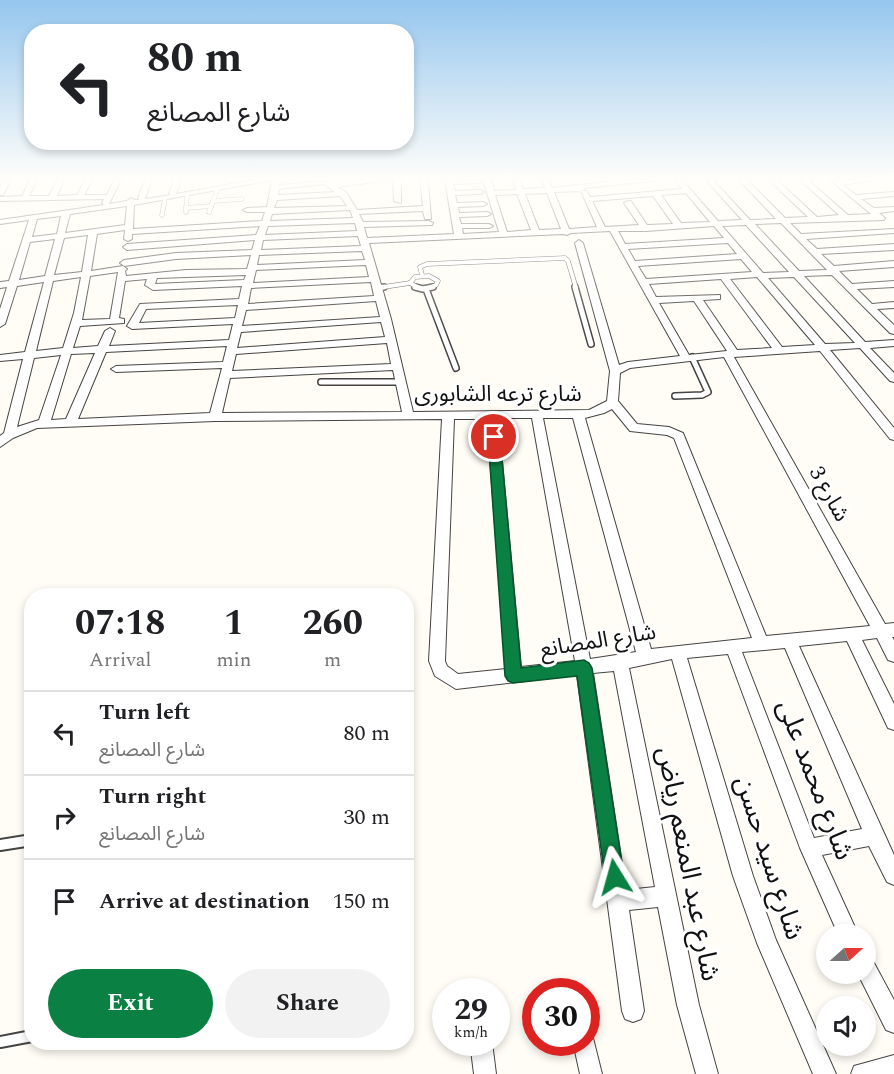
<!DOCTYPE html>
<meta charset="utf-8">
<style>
:root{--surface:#fff;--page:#f2f2f2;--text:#202124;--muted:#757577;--line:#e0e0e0;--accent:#0b8043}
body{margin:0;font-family:Spectral,"Noto Sans Arabic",serif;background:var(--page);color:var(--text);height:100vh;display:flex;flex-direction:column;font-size:22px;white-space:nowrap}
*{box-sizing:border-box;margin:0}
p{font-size:20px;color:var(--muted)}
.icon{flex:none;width:33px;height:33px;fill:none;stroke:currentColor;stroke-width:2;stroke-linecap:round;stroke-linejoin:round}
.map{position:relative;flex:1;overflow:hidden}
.drawer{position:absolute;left:24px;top:588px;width:390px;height:462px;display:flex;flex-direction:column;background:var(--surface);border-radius:24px;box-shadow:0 3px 9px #0003}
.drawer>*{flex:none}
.top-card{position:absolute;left:24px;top:24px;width:390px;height:126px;border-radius:24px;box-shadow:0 3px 9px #0003;background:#fff;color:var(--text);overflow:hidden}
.needle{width:39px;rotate:69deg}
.buttons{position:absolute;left:816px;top:924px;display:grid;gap:12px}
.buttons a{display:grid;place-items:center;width:60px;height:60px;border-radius:50%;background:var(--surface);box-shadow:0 3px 9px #0003;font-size:30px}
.speed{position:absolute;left:432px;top:978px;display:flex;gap:12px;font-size:30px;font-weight:700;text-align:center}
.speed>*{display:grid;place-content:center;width:78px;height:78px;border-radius:50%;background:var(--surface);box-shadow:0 3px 9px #0003;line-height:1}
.speed small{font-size:15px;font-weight:400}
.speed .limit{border:9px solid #d22;background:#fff;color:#111}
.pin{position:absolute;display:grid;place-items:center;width:51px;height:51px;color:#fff;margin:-26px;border:3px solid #fff;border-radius:50%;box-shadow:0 2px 6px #0007}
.me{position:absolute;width:66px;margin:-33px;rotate:352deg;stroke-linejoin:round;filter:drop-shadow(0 0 4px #0008)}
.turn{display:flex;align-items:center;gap:21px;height:126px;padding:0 24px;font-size:27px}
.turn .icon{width:78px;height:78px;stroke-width:2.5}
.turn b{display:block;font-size:42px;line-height:51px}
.eta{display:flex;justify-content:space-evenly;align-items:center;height:102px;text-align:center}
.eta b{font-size:36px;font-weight:700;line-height:42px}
.primary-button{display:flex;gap:12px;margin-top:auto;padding:12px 24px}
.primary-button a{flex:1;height:69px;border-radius:36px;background:var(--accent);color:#fff;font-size:24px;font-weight:700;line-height:69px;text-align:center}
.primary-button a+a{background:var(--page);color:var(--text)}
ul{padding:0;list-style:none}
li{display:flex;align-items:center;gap:18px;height:84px;padding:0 24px;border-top:2px solid var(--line)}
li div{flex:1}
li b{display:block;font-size:22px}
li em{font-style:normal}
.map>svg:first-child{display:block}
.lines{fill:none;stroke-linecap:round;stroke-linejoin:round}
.lane-far2-casing{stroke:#444;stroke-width:5}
.lane-far1-casing{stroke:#444;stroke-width:8}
.lane-casing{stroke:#444;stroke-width:14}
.street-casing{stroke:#444;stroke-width:2}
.lane-far2{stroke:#fff;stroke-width:4}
.lane-far1{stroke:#fff;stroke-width:5}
.lane{stroke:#fff;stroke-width:10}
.street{fill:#fff;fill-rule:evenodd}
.route{fill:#0b8043;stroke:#07532c;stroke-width:1.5}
.labels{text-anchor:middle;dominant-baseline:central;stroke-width:6;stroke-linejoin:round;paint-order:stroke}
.street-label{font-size:22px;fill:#111;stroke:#fff}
.near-street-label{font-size:27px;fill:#111;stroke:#fff}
</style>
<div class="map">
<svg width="894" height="1074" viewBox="0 0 894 1074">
<rect width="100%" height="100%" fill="#fffdf5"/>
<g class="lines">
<defs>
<g id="lane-far2">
<polyline points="213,201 242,199"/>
<polyline points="186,208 211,206"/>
<polyline points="186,212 187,195"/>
<polyline points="209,212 217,190"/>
<polyline points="162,215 165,198"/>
<polyline points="422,275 420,267 427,264 565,258 568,261 576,288"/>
<polyline points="410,283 419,288"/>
<polyline points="410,283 415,277 429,276 438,281 436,285 429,288"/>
<polyline points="377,288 410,283"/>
</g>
<g id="lane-far1">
<polyline points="415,287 423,289 433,287"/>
<polyline points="575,287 591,344"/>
<polyline points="377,288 384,287"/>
<polyline points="426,289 456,368"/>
<polyline points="321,382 402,382"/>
<polyline points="675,396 702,395 708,392 692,357"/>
</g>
<g id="lane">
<polyline points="0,845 32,840"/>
<polyline points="0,1042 32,1036"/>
</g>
<g id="street">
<polygon points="4,180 11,180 3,195 0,195 0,187"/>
<path d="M30,180H37L29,196H49L57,180H64L57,196L77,195L85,180H92L84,195H107L114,180H121L109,204L127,201L131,198L135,200H139L138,198L145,180H152L145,199L171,195L169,193L174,180H181L176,194L254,180H280L279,185C317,181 352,180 390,180L337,187L346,192L357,210L423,206L420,180H428L431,219H425L423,211L359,214L363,222L429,221L433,223L432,225L364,227L367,238L454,234L445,180L482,181L478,183L453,184L455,191L480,190L484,192L480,194L455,195L457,203L483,202L487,204L483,206L458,207L459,213L487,212L491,214L487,216L459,217L461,224H489L493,226L489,228H462L463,234L499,232L483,180H491L494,191L516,190L513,180H520L523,189L545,188L542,180H549L552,188L623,180H659L585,188L582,191L554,192L569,229L597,227L581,191H587L590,197L682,189L675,180H682L718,221L742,220L706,180H713L750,220L776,219L739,180H747L785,218L808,217L769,180H777L817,217L839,215L800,180H808L848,215L871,214L830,180H874L843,185L856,195L894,192V196L861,199L874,208L894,207V211L879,213L885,218L884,220L790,223L801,234L894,229V233L806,239L817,249L894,244V250L821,254L834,266L894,261V267L839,271L852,284L894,281V287L857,289L872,304L894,302V308L877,309L894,325V334L890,333L832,275L804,276L865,342L894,340V346L870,348L894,373V382L890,381L860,348L830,350L894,428V440L890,439L820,351L734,357L885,624L894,623V637H892L894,640V662L888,660L877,638L862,640L894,704V730L888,728L847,641L799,646L894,855V885L887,882L869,846L822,855L858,934H838L800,848L728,654L687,658L753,876L776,940L836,1074H813L757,943L733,876L672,659L629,668L699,1005L718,1074H696L677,1005L658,907L629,910L644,1011L641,1019L633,1022L625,1019L622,1011L577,675L456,689L435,676L429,661L442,419L215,421L37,428L13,438L0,447V436L4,433L23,359L0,361V355L25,352L44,282L17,286L5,324L0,327V309L7,287L0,288V282L9,281L29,220L0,224V220L104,205L102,203L104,199L0,201V197L22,196ZM272,180L267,207L247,208L243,210L247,212H265L262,221L133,229L134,205ZM324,184L335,192L278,195L279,189ZM547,193L561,229L539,230L525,194ZM686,193L710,222L681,223L661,195ZM517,194L531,230L507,232L495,195ZM340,196L347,206L274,208L277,200ZM653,196L673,224L647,225L631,201H628L624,203L639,225L605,227L592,201ZM127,206L125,225L65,233L70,214ZM350,210L353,218L270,221L272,214ZM61,216L57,234L32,237L37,219ZM355,223L357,231L265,235L268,226ZM781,223L827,270L799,271L755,224ZM746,225L789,272L763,273L722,226ZM260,226L256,235L127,244L123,247L127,250L255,240L252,250L176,253L124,260L120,263L124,266L176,259L251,255L247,269L186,270L126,276L125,271L127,269L123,266L91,271L97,234L125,230L124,239L128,241L132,239V234ZM714,226L724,238L625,244L618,231H646ZM610,231L680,356L628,362L619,365L583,243L579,240L575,243L610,371L607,401L589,410L413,412L391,319L369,243L563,234L567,235L571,233ZM88,235L82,272L54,275L64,238ZM358,236L361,246L261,250L263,240ZM55,239L45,276L19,280L30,242ZM728,243L737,254L635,261L628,249ZM362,251L365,260L257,265L259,255ZM741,259L752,272L646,279L638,266ZM366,265L369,277L253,283L256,270ZM118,272L110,319L82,320L90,276ZM246,275L244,280L155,284L157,278ZM81,277L74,313L63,348L36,351L53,281ZM757,277L815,345L782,347L730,279ZM794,277L855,343L825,344L768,278ZM147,279L145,285L153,290L242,286L239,299L140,304L127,326L132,329L233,324L229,340L109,346L115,331L110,328L105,331L98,346L73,348L80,326L124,323V319L119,318L125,281ZM721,279L772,348L737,350L703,300L720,299V295L656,297L649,284ZM371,282L374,296L248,304L251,288ZM376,301L380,317L242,326L246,310ZM694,301L727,351L689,355L659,303ZM238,305L235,318L139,323L146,309ZM381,322L385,337L237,348L241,332ZM387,343L391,364L232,371L236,354ZM227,346L223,362L116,366L111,369L116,372L222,368L210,413L78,419L106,352ZM95,353L66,419L51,420L71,354ZM61,355L39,420L17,427L34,358ZM724,357L870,626L766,636L683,433L669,427L637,424L618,401L620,373L630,368ZM393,370L402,412L222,413L230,378ZM612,409L630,431L667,435L674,438L752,638L651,649L585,418L604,413ZM498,418H532L575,661L521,667ZM543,418H573L636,652L590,659ZM454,419H487L506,669L458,674L447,666L445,661ZM785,648L862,829L814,838L742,652ZM614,671L655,887L626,890L593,673Z"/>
<polygon points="393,180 401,180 401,203 394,201"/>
<polygon points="866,957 873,961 894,1000 894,1033 886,1030 858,974 866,974"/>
<polygon points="586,1032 592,1034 602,1074 580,1074 573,1042 586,1042"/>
<polygon points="470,1042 492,1042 496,1074 474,1074"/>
<polygon points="894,1055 894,1074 851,1074 854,1066"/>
</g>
</defs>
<!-- lane-far2 casing -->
<use href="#lane-far2" class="lane-far2-casing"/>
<!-- lane-far1 casing -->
<use href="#lane-far1" class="lane-far1-casing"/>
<!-- lane casing -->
<use href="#lane" class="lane-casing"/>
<!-- street casing -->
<use href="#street" class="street-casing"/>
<!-- lane-far2 -->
<use href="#lane-far2" class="lane-far2"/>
<!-- lane-far1 -->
<use href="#lane-far1" class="lane-far1"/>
<!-- lane -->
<use href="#lane" class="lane"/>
<!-- street -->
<use href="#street" class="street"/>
</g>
<!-- sky -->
<linearGradient id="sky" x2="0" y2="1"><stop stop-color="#95c6ee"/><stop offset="0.54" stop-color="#fffefa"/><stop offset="1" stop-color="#fffefa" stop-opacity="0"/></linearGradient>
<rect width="894" height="331" fill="url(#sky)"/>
<!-- route -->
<polygon class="route" points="494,433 500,437 521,668 584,660 589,663 592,668 624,877 622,884 615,887 608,884 605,877 577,676 513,683 508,681 505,676 488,437"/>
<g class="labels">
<!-- street labels -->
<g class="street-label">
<text x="498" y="394">شارع ترعه الشابورى</text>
<text transform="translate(829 494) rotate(61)">شارع 3</text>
<text transform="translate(598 641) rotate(-9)">شارع المصانع</text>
</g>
<!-- near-street labels -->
<g class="near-street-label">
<text transform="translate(815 780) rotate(69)">شارع محمد على</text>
<text transform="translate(769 858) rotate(72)">شارع سيد حسن</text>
<text transform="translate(688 864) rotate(79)">شارع عبد المنعم رياض</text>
</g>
</g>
</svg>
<div class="buttons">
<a><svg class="needle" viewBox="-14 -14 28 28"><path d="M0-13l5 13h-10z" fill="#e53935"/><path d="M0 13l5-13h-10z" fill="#757577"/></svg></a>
<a><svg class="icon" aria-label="sound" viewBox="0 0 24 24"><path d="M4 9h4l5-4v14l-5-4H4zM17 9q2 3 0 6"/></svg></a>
</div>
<div class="speed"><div>29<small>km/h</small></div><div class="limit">30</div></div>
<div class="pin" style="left:494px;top:437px;background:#d93025"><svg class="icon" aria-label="arrive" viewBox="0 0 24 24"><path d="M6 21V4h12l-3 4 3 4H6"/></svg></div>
<svg class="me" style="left:615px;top:877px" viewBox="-20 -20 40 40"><path d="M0-17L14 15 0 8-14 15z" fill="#0b8043" stroke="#fff" stroke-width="4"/></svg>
<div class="top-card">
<div class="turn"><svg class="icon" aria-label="left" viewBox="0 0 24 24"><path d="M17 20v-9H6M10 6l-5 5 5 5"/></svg><div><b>80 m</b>شارع المصانع</div></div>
</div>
<section class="drawer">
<div class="eta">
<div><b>07:18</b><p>Arrival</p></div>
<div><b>1</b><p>min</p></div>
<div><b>260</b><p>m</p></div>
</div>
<ul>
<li><svg class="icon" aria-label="left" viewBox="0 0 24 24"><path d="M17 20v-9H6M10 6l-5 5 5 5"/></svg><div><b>Turn left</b><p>شارع المصانع</p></div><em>80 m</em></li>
<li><svg class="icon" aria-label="right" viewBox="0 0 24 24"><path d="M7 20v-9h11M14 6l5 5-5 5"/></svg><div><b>Turn right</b><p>شارع المصانع</p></div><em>30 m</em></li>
<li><svg class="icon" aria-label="arrive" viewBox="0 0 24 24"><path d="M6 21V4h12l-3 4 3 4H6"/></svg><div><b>Arrive at destination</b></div><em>150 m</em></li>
</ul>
<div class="primary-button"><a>Exit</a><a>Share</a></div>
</section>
</div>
